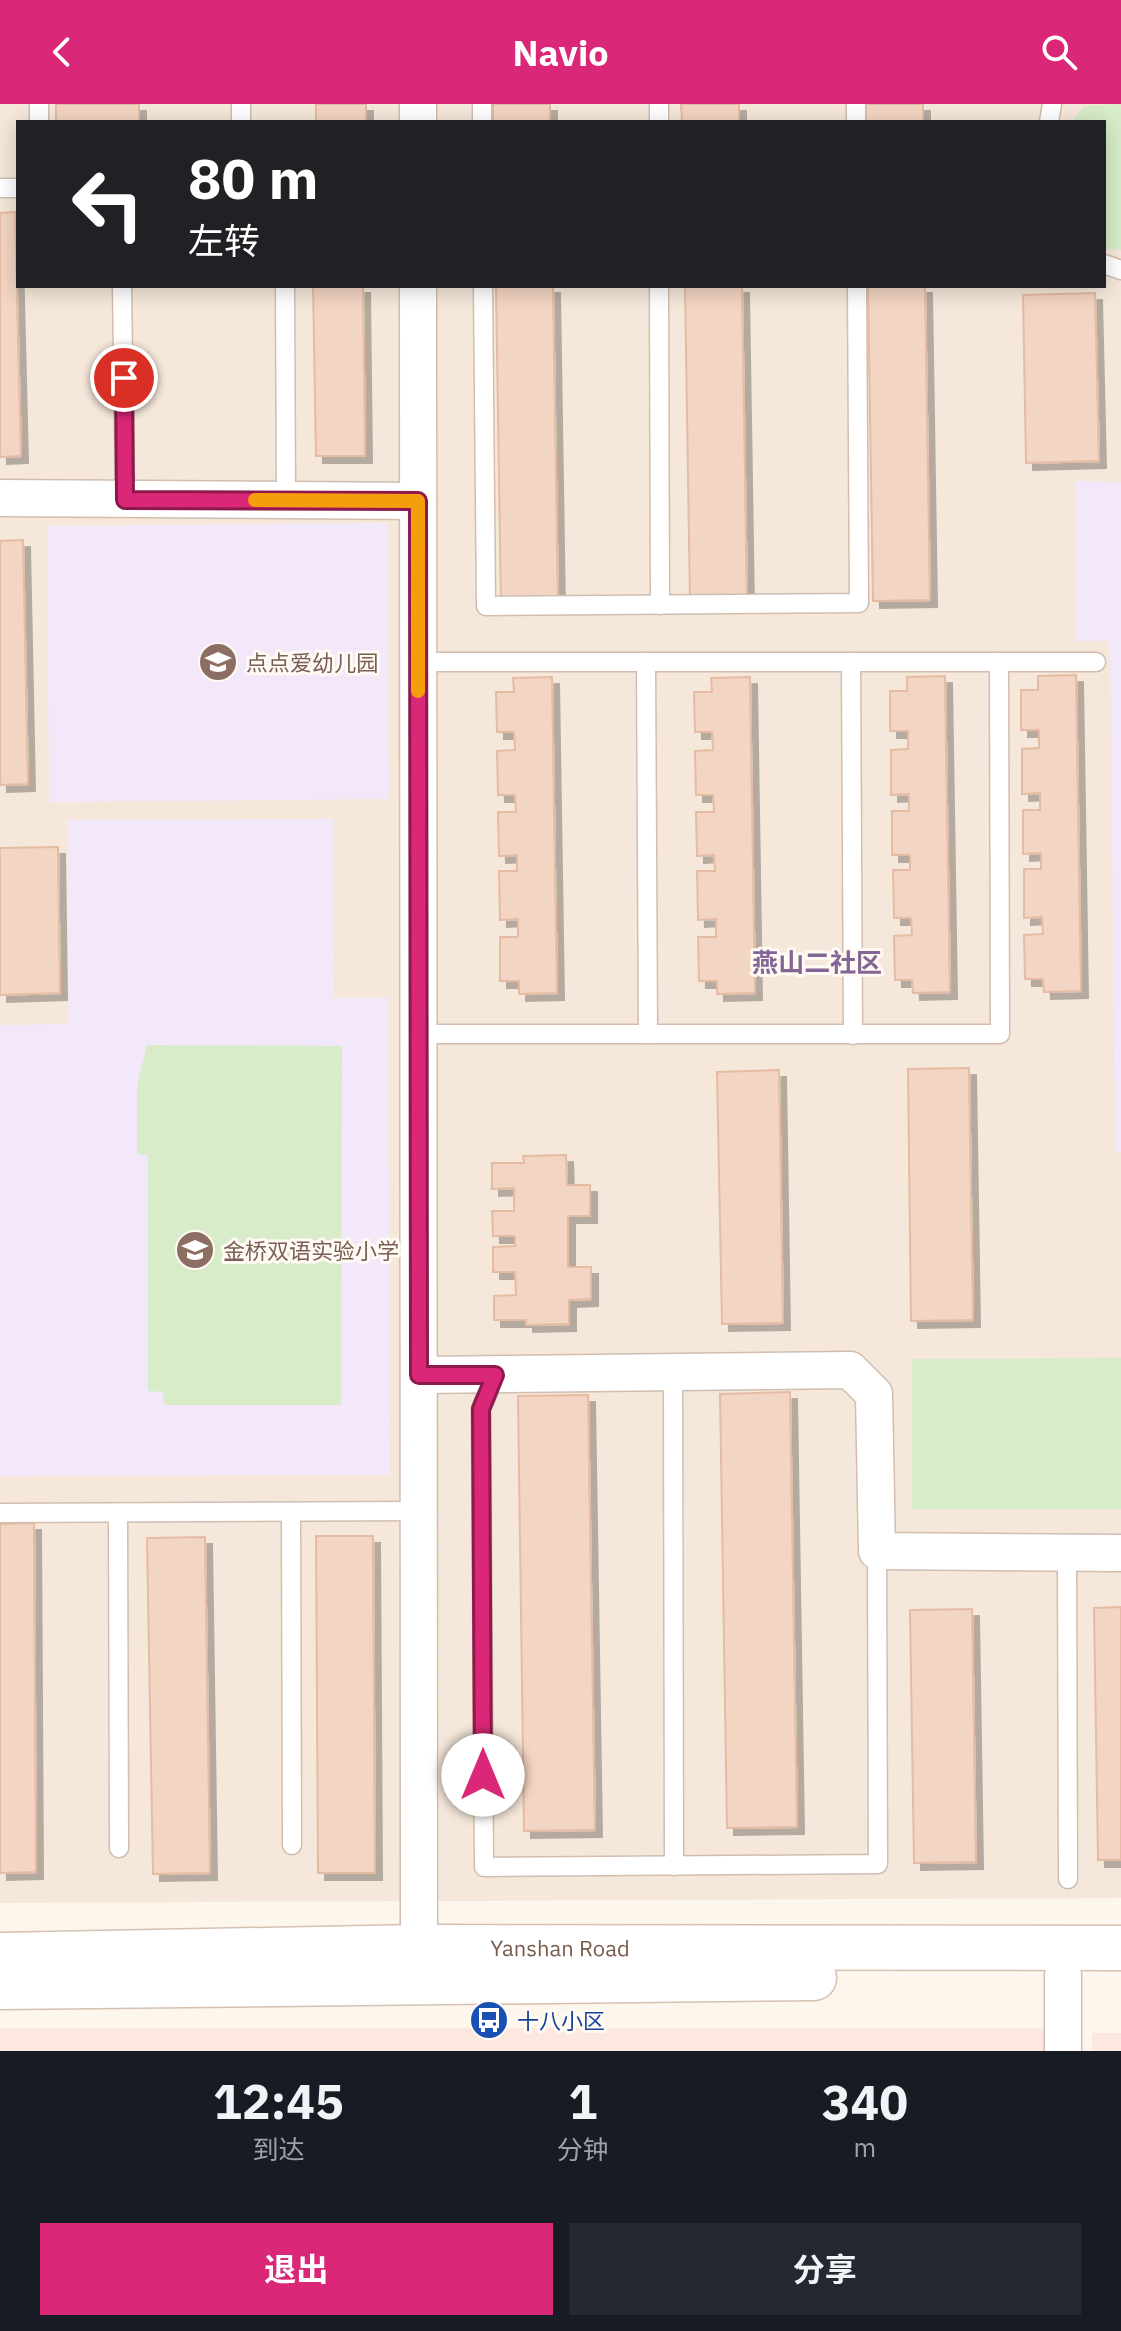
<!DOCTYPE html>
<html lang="zh">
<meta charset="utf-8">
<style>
:root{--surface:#171b24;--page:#242831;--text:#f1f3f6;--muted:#9ea1a6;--accent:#db2777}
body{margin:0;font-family:"IBM Plex Sans","Noto Sans SC",sans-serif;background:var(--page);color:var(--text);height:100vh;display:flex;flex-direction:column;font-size:30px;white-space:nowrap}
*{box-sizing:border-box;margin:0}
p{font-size:26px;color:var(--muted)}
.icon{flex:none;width:44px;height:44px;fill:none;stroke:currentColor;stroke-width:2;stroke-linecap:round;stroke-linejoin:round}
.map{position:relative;height:1947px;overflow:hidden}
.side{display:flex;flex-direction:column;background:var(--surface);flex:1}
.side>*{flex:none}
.banner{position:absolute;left:16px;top:16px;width:1090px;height:168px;border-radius:0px;box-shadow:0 4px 20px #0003;background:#202124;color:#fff;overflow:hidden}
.pin{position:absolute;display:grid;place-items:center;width:68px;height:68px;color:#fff;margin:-34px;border:4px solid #fff;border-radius:50%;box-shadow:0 2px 8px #0007}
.me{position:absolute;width:88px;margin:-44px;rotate:0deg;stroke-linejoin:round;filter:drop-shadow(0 0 6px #0008)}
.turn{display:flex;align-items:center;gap:28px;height:168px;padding:0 40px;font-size:36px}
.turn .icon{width:104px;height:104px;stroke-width:2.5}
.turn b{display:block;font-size:56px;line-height:68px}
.eta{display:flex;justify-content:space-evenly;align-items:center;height:136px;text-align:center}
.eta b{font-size:48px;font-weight:700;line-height:56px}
.button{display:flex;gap:16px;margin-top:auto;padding:16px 40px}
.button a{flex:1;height:92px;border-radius:0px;background:var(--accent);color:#fff;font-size:32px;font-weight:700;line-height:92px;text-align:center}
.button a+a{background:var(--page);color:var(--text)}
header{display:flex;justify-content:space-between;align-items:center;height:104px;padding:0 40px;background:var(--accent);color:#fff;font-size:36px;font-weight:700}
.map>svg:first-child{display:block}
.residential{fill:#f5e8da;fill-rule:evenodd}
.commercial{fill:#fde8e0}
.education{fill:#f3e8fa}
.green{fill:#d8ecc9}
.building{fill:#f3d5c3;stroke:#e6bba3;stroke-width:2;filter:url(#shadow)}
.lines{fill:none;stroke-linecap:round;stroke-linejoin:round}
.lane-casing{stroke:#d1beb0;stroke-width:21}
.street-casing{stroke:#d1beb0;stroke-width:39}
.secondary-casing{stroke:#d6c0b0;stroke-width:47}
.lane{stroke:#fff;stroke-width:18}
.street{stroke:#fff;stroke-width:36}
.secondary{stroke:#fff;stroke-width:44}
.route-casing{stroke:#8e194d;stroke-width:20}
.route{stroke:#db2777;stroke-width:14}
.slow{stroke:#f59e0b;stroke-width:14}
.labels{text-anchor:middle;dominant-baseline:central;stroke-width:6;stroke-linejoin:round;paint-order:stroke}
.education-label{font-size:22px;fill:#785e54;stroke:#fffaf3;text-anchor:start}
.street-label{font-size:22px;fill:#7a5c4d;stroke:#fffaf3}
.transit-label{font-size:22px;fill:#164399;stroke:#fffaf3;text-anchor:start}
.quarter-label{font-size:26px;font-weight:bold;fill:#846695;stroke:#fffaf3}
</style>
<header><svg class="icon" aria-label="back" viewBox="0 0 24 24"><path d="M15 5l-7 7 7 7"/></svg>Navio<svg class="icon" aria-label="search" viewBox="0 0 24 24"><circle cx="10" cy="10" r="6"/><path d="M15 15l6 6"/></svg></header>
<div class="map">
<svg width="1121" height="1947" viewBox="0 0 1121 1947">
<defs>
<filter id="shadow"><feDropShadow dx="7" dy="7" stdDeviation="0" flood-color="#0004"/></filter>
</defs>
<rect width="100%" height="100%" fill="#fdf6ec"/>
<!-- residential -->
<path class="residential" d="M0,0H1121V1794L0,1799ZM18,18H1104V182H18Z"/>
<!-- commercial -->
<g class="commercial">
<rect x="0" y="1924" width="1047" height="23"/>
<rect x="1092" y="1929" width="29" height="18"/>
</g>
<!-- education -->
<g class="education">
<polygon points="1075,377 1121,378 1121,1048 1115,1048 1110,537 1076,537"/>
<polygon points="387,419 389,695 49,698 47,422"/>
<polygon points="333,715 334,894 388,894 390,1371 0,1372 0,921 68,920 67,716"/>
</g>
<!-- green -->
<g class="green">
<polygon points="1121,0 1121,146 1104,145 1104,18 1071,18 1084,2"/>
<polygon points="147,941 342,942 341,1301 164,1301 163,1288 148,1287 148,1051 137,1050 137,981"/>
<polygon points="1121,1254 1121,1405 912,1405 912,1255"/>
</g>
<!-- building -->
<g class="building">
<rect x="56" y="0" width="83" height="18"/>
<rect x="316" y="0" width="50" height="18"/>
<rect x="493" y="0" width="57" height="18"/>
<polygon points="681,0 739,0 739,18 682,18"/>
<rect x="866" y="0" width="57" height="18"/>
<polygon points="15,108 21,352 0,353 0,109"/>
<polygon points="313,182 363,182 365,352 316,352"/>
<polygon points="496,182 553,182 558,501 501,502"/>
<polygon points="685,182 742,182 747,498 690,499"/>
<polygon points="868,182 925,182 930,496 873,497"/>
<polygon points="1095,189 1099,357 1026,359 1023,191"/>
<polygon points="23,436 28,680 0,681 0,437"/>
<polygon points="1076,571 1081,887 1044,888 1043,875 1025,875 1024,831 1043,830 1042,813 1024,814 1024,765 1041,765 1041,749 1023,750 1023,706 1040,706 1040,689 1022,690 1022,645 1039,644 1039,626 1021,626 1021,586 1038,586 1038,572"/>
<polygon points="945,572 950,888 913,889 912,876 895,876 894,832 912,831 911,814 894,814 893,766 910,766 910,751 892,751 892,707 909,707 909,690 891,691 891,646 908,645 908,627 890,627 890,587 907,587 907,573"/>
<polygon points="552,573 557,889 519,890 519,877 500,877 500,833 518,833 518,815 500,816 499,767 517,767 517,751 499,752 498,708 516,708 515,691 498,691 497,647 515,646 514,628 497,628 496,588 514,588 513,574"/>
<polygon points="750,573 755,889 717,890 717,877 699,877 698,833 716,833 716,815 698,816 697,767 715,767 714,751 697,752 696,708 714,708 713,691 696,691 695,647 713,646 712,628 695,628 694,588 712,588 711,574"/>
<polygon points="58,743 60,889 0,891 0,744"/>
<polygon points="969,964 973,1216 911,1217 908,965"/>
<polygon points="779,966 783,1219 722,1220 717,968"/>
<polygon points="566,1051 567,1081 590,1081 590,1112 568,1112 568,1163 591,1163 591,1195 569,1196 569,1220 526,1221 526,1216 494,1216 494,1192 516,1191 515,1168 493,1168 493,1143 515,1142 515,1132 493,1132 492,1107 514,1107 514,1084 492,1085 492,1059 524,1059 523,1052"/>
<polygon points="790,1288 797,1723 727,1724 720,1290"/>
<polygon points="588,1291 595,1726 524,1727 518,1292"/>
<polygon points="34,1419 36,1768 0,1769 0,1420"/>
<polygon points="316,1432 373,1432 375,1769 318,1769"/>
<polygon points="205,1433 210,1769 153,1770 147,1434"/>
<polygon points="1121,1503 1121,1756 1098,1756 1094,1504"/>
<polygon points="972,1505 976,1758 914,1759 910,1506"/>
</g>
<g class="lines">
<defs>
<g id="lane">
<polyline points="39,0 39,18"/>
<polyline points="482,0 482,18"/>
<polyline points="659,0 659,18"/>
<polyline points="856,0 856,18"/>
<polyline points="241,18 241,0"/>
<polyline points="1049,18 1052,0"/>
<polyline points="0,84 18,84"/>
<polyline points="1104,160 1121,166"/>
<polyline points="122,182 125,396"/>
<polyline points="285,182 286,396"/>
<polyline points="483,182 486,502 859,499 857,182"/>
<polyline points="659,182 660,501"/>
<polyline points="418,558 1096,558"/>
<polyline points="646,558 648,930"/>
<polyline points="851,558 853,931"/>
<polyline points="419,930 1000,930 999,558"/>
<polyline points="673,1268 674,1762"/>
<polyline points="495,1271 481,1305 484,1763 878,1760 877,1447"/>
<polyline points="291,1408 292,1741"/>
<polyline points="0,1409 419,1407"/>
<polyline points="118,1409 119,1744"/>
<polyline points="1067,1450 1068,1775"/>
</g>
<g id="street">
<polyline points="418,0 418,18"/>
<polyline points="418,182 419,1843"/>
<polyline points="0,394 418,397"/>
<polyline points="419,1271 850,1266 874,1290 877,1447 1121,1449"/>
<polyline points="1063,1947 1063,1871"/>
</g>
<g id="secondary">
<path id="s1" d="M0,1851L419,1843L1121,1844"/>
<polyline points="0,1883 814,1874"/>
</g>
</defs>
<!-- lane casing -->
<use href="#lane" class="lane-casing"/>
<!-- street casing -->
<use href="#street" class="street-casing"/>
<!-- secondary casing -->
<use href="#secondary" class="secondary-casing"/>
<!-- lane -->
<use href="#lane" class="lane"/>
<!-- street -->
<use href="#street" class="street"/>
<!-- secondary -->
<use href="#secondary" class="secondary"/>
</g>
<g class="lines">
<defs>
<polyline id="route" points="124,274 125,396 418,397 419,1271 495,1271 481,1305 483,1671"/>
</defs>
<!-- route casing -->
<use href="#route" class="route-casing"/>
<!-- route -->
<use href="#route" class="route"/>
<!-- slow -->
<polyline class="slow" points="255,396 418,397 418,587"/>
</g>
<!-- icons -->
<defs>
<symbol id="school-disc" viewBox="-11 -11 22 22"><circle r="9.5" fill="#8d6e63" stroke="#fffaf3"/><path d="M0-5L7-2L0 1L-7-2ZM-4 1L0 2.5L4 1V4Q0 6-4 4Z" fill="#fff"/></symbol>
<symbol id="bus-disc" viewBox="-11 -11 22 22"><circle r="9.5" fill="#1a4fb4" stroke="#fffaf3"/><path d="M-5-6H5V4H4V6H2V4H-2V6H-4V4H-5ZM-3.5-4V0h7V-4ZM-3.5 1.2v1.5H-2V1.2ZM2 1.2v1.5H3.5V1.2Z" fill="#fff"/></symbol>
</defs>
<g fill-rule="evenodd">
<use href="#school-disc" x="196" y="536" width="44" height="44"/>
<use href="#school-disc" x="173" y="1124" width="44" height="44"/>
<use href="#bus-disc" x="467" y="1894" width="44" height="44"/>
</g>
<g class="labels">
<!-- education labels -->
<g class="education-label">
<text x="246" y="558">点点爱幼儿园</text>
<text x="223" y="1146">金桥双语实验小学</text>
</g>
<!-- street labels -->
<g class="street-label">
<text stroke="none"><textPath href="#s1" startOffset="560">Yanshan Road</textPath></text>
</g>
<!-- transit labels -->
<g class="transit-label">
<text x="517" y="1916">十八小区</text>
</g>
<!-- quarter labels -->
<g class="quarter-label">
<text x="817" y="858">燕山二社区</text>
</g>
</g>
</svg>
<div class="pin" style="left:124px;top:274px;background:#d93025"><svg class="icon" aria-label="arrive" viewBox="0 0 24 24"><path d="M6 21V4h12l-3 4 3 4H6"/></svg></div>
<svg class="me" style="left:483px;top:1671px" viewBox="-20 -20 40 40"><circle r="19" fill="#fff"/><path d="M0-13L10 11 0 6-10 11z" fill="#db2777"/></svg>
<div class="banner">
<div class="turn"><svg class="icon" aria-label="left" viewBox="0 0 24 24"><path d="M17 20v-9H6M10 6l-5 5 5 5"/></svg><div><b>80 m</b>左转</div></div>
</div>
</div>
<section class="side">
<div class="eta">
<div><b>12:45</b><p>到达</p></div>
<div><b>1</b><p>分钟</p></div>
<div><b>340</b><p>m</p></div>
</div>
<div class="button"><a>退出</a><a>分享</a></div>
</section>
